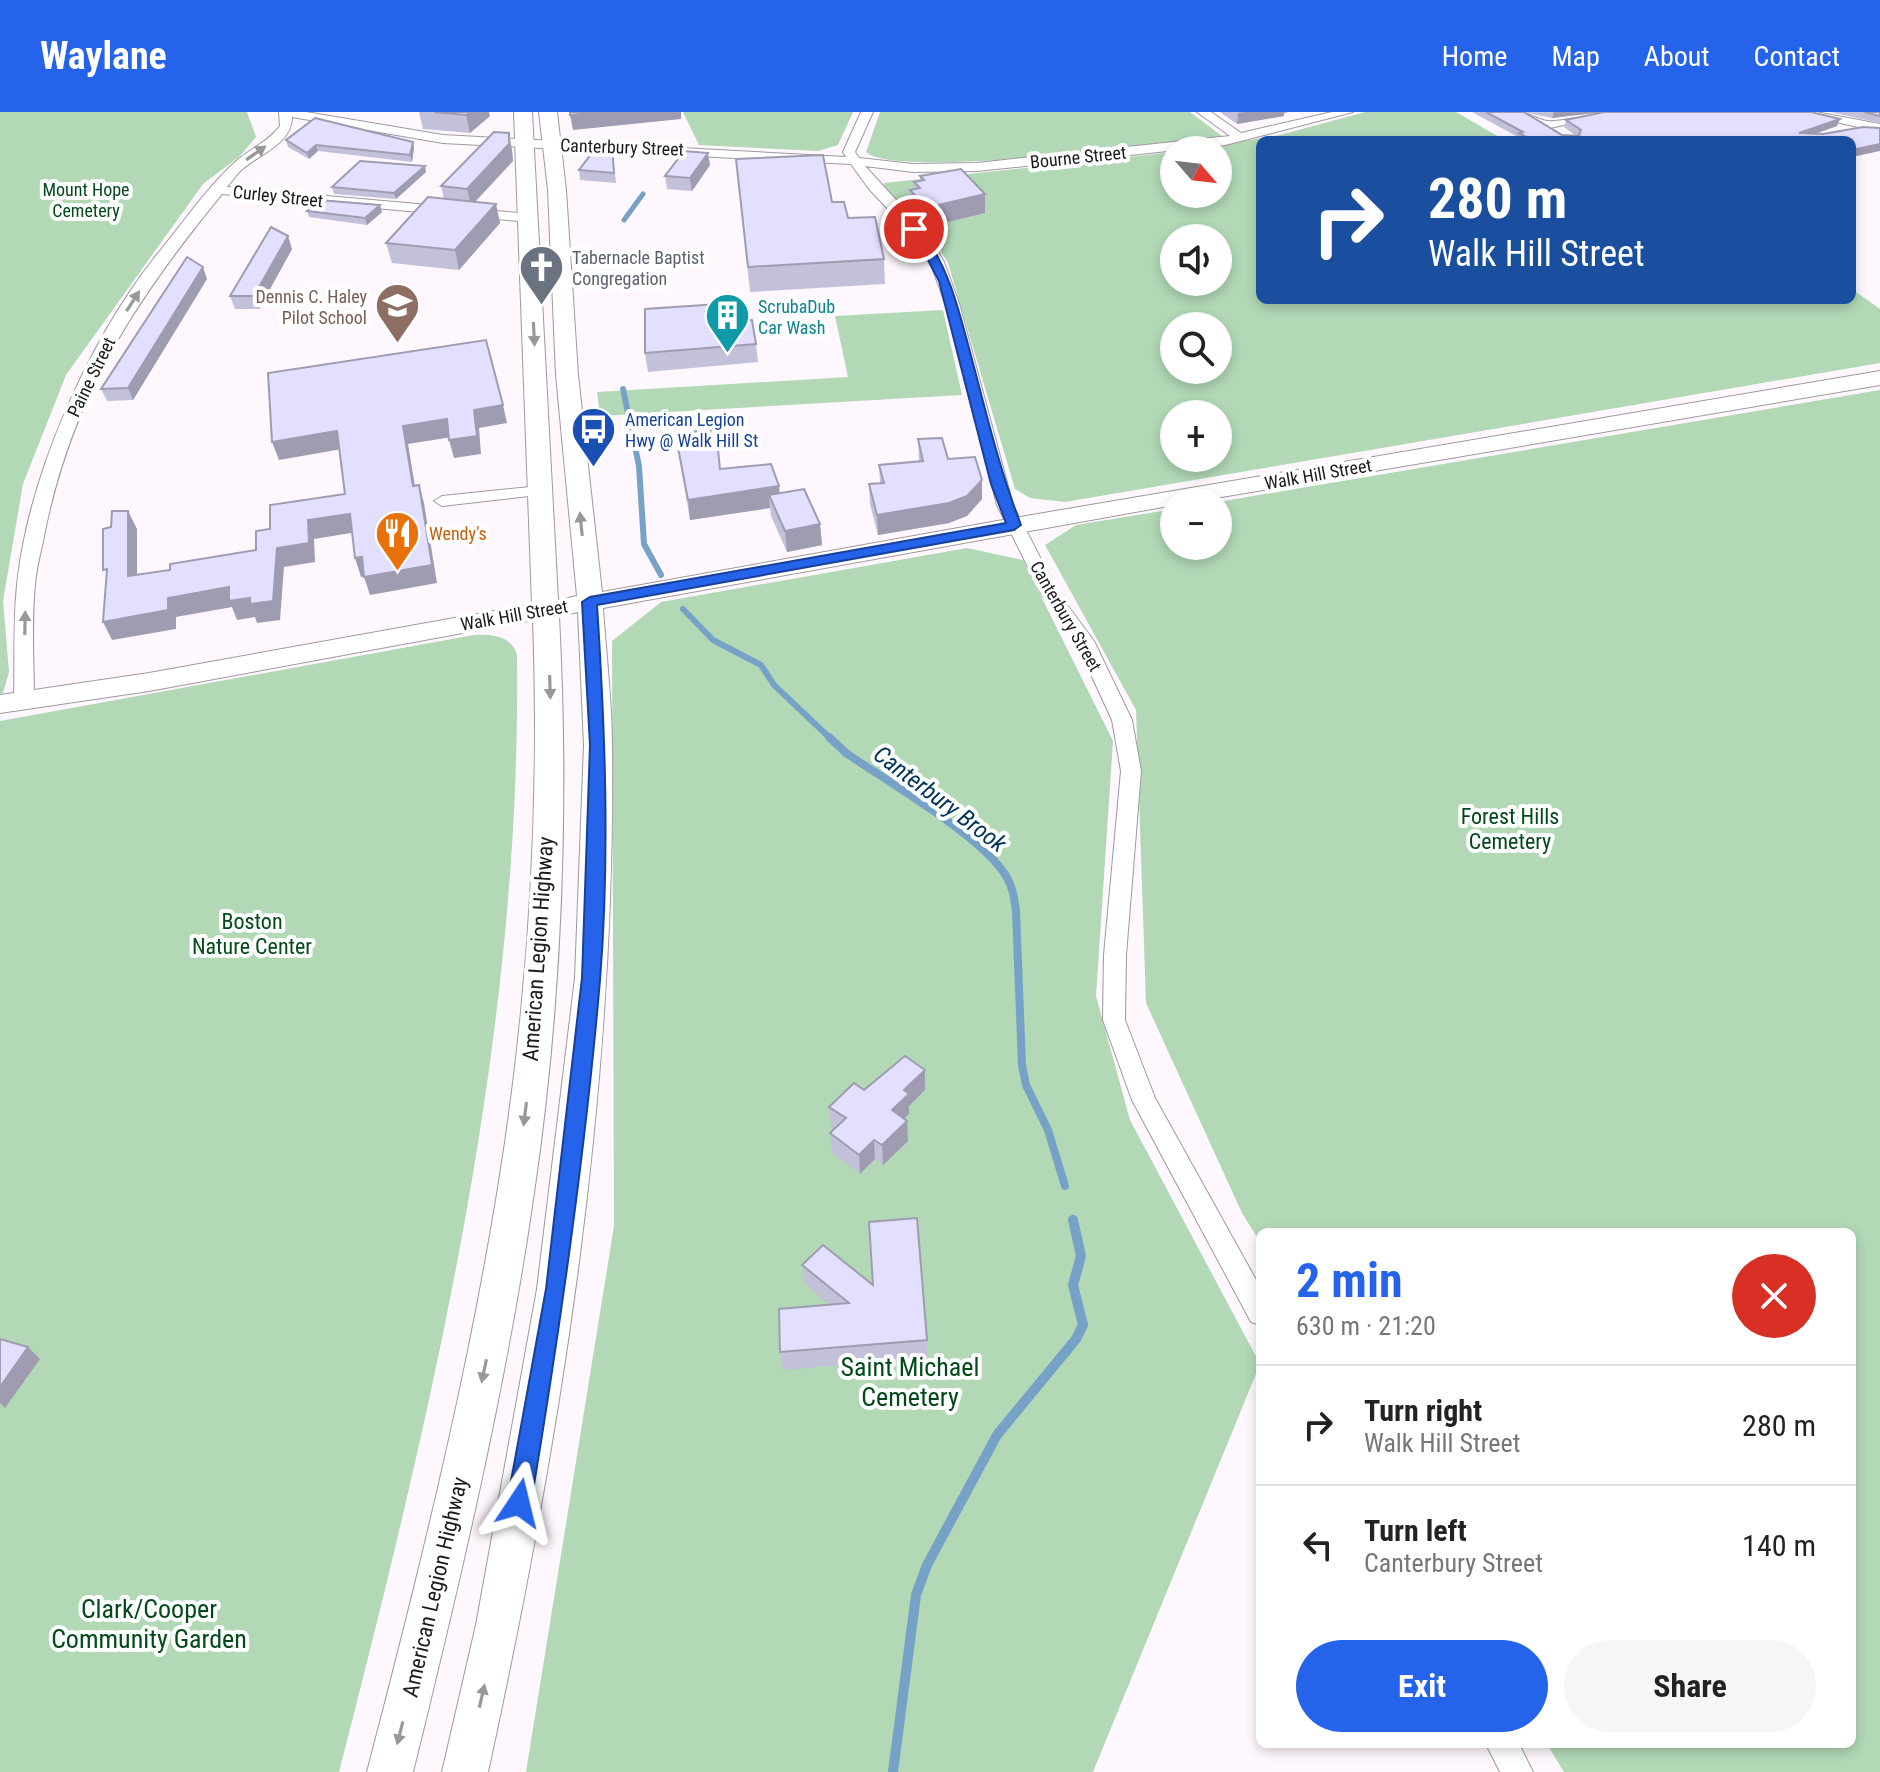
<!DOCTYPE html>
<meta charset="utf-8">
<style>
:root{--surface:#fff;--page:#f6f6f6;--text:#222;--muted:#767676;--line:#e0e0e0;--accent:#2563eb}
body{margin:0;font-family:"Roboto Condensed",sans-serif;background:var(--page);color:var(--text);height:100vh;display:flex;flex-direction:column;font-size:30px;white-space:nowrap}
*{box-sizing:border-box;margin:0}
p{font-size:26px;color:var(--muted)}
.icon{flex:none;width:44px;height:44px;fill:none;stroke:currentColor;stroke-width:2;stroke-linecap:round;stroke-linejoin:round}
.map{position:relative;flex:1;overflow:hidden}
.side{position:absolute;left:1256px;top:1116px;width:600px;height:520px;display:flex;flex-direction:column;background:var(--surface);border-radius:12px;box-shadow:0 4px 12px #0003}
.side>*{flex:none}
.top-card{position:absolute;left:1256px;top:24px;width:600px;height:168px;border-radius:12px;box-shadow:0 4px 12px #0003;background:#1a4fa0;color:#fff;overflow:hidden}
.needle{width:52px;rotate:118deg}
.tools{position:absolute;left:1160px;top:24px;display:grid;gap:16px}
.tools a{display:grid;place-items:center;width:72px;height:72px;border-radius:50%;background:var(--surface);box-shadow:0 4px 12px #0003;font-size:40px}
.pin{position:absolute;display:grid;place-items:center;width:68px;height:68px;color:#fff;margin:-34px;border:4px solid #fff;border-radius:50%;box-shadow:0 2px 8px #0007}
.me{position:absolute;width:88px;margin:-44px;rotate:10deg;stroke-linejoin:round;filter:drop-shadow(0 0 6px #0008)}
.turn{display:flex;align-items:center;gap:28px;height:168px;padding:0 40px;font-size:36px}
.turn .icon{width:104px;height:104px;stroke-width:2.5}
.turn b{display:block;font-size:56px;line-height:68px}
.round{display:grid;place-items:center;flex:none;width:84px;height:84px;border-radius:42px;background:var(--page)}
.overview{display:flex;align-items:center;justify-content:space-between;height:136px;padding:0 40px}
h1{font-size:48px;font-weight:700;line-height:60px;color:var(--accent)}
.cta{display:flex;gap:16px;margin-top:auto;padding:16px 40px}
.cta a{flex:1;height:92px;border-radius:48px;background:var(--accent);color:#fff;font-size:32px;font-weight:700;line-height:92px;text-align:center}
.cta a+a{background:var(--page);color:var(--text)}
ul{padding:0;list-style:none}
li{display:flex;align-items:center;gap:24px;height:120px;padding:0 40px;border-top:2px solid var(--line)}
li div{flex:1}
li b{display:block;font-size:30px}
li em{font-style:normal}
header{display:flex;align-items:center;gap:48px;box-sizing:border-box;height:112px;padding:0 40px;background:var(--accent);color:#fff}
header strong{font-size:38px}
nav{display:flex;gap:44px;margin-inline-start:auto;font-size:28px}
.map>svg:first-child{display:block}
.green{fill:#b2d8b6;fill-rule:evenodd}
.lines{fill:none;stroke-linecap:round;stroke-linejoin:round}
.stream-far3{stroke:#77a2c7;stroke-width:5}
.stream-far2{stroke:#77a2c7;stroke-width:6}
.stream-far1{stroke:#77a2c7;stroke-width:8}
.stream{stroke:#77a2c7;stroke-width:10}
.street-casing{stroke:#9f999f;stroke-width:2}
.secondary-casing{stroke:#9f999f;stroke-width:2}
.street{fill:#fff;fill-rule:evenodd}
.secondary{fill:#fff;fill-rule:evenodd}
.wall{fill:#c3c0da}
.shaded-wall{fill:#9f9cb2}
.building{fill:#e3dffe;stroke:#9f9cb2;stroke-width:2}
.oneway{fill:#999899}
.route{fill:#2563eb;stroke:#184099;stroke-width:2}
.labels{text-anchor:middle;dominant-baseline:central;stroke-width:8;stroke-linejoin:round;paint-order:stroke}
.far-street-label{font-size:18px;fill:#1c1a1c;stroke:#fff}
.far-park-label{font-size:18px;fill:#024a1a;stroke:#fff}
.far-worship-label{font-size:18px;fill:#5b616d;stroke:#fff;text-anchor:start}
.far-education-label{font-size:18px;fill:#785e54;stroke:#fff;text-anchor:end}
.far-culture-label{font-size:18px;fill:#0d838f;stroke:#fff;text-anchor:start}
.far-transit-label{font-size:18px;fill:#164399;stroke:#fff;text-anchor:start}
.far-food-label{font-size:18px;fill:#c56008;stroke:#fff;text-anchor:start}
.park-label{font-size:22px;fill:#024a1a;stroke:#fff}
.street-label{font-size:22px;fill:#1c1a1c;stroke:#fff}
.water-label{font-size:24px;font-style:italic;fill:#003558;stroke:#fff}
.near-park-label{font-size:26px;fill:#024a1a;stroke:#fff}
</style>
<header>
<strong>Waylane</strong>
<nav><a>Home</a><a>Map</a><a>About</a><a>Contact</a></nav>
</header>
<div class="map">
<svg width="1880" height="1660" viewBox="0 0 1880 1660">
<rect width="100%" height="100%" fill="#fef7fe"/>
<!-- green -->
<g class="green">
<polygon points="0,0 247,0 256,25 240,44 203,72 66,263 23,372 3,489 9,560 3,581 0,582"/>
<polygon points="683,0 853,0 838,33 818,39 699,33"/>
<path d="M880,0H1190L1222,24C1173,33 893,67 866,40Z"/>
<path d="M1365,0H1456L1504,28H1260V188H1852V177L1880,197V251L1065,390L1030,386L1015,377L948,151L926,116L883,76L884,71L1174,40V82H1218V38H1190L1280,23ZM1174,126H1218V170H1174ZM1174,214H1218V258H1174ZM1174,302H1218V346H1174Z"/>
<polygon points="943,198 962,283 600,304 597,280 848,265 835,204"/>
<polygon points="1880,278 1880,1660 1564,1660 1547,1632 1852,1632 1852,1120 1260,1120 1260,1130 1242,1101 1146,891 1136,598 1045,433 1076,413 1174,397 1174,434 1218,434 1218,390"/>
<polygon points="967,436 1023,448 1113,629 1096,884 1130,1008 1260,1252 1093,1660 526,1660 614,1114 612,529 661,490"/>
<path d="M474,523C492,522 512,524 517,543C522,923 433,1294 339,1660H0V609Z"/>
</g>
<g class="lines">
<!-- stream-far3 -->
<polyline class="stream-far3" points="624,108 643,82"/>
<!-- stream-far2 -->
<g class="stream-far2">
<polyline points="623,277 639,354 644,432 661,463"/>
<polyline points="683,497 713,528 761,553 774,573 831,627"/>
</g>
<!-- stream-far1 -->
<path class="stream-far1" d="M829,625L846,641C888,670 982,724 1006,764C1013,775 1014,786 1016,799L1022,953L1026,973L1048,1018L1065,1074"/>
<!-- stream -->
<polyline class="stream" points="893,1660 916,1483 927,1453 997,1323 1076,1227 1083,1213 1073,1173 1081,1144 1073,1108"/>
<defs>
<g id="street">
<path d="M279,0H306L443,23L846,45L843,40L861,0H873L855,40L859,46L913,52L977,51L1230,24L1197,0H1211L1241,21L1332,0H1353L1225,33L977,59L913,60L865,54L929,124L944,150L959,191L1013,393L1059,482L1094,529L1132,608L1141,659L1126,843L1125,908L1155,986L1260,1175V1213L1251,1210L1132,988L1103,908L1104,843L1121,659L1112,608L1076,530L1042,483L997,393L945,191L930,150L918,129L869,77L851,52L443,31L292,5C292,31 262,41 245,55C238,60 233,68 227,75L529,102L536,106L529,110L222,82C135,188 73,283 45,419C42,437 36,455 35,473C31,511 34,551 34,589L31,593H17L14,589C15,551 13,511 17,473C28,365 88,230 155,145C180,115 205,78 233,52C249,37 267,31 280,14Z"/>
<path d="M1516,0C1530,0 1535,7 1547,9C1557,11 1602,0 1620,0L1546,17Z"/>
<polygon points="1792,0 1816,0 1880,12 1880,20"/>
<polygon points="540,374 546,376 546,382 442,394 434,389 442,384"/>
<polygon points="1486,1632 1519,1632 1533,1660 1500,1660"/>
</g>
<path id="secondary" d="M514,0H532L558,488L577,484L556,263L548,78L539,0H557L566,78L578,263L602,480L1014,406L1880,259V273L1192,390H1174V393L603,496C606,542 612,588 612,635C616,979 561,1325 488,1660H442L476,1513L537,1177L575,866L584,633L578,500L559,504C569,695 562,892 534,1081C506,1277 460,1469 413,1660H367C417,1469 465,1277 497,1082C528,894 540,698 533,508L149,579L0,601V583L149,561L532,492Z"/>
</defs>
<!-- street casing -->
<use href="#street" class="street-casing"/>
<!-- secondary casing -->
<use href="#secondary" class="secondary-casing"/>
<!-- street -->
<use href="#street" class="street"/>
<!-- secondary -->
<use href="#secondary" class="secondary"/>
</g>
<!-- wall -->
<g class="wall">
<polygon points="419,0 434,0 490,4 470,21 423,17"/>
<polygon points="1220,0 1288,0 1284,1 1284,4 1237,12"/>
<polygon points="1472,0 1603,0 1552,6 1524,0 1562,23 1576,24 1564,15 1566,8 1837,14 1816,22 1852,28 1518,28 1518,25"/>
<polygon points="1830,0 1880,0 1880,11"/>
<polygon points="286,28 413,30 414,36 412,50 318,39 309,47 288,35"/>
<polygon points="612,33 616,71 580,68 579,58"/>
<polygon points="512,38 513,49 475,90 496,92 500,111 459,158 392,151 386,131 444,87 441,74"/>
<polygon points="736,47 832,90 848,106 884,147 885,172 750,180"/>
<polygon points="710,53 692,79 667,77 665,64"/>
<polygon points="426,60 396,87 334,82 332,75"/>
<polygon points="920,64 985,101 927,115 910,97 910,78 914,77 914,70 920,69"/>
<polygon points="307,99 382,100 367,113 309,105"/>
<polygon points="292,137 259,197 235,197 230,184"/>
<polygon points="207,167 133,288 107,289 101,277"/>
<polygon points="721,210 756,232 758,250 648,260 645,241"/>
<polygon points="676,325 720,357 780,381 820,412 822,433 787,440 771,404 770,396 690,408"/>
<polygon points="918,327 948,347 982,387 967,404 949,411 878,423 870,392 869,372 880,371 879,353 919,349"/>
<polygon points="925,958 925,978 909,994 909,1002 904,1007 908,1029 883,1053 875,1047 860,1062 832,1041 830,1021 834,1017 831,1015 829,995 864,978"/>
<polygon points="802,1153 927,1228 927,1246 783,1258 780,1240 830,1193 805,1172"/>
</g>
<!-- shaded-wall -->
<g class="shaded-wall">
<polygon points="470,0 489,0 490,4 470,21 466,3"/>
<polygon points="599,0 681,0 681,7 573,18 570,3"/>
<polygon points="1245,0 1288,0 1284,1 1284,4 1237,12 1238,1"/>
<polygon points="1554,0 1603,0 1552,6"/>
<polygon points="1840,7 1837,14 1796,28 1799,21"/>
<polygon points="509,21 512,38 513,49 471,94 467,77"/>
<polygon points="413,30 414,36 412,50 410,43"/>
<polygon points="1880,32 1880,39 1852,45 1852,38"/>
<polygon points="316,33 318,39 309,47 307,41"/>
<polygon points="708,41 710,53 692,79 690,66"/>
<polygon points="425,54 426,60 396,87 394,81"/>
<polygon points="985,82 985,101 927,115 926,96"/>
<polygon points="496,92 500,111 459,158 455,138"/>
<polygon points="380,93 382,100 367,113 365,106"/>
<polygon points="288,124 292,137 259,197 254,184"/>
<polygon points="203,155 207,167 133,288 128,276"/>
<polygon points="503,293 507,311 479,316 481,342 454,346 449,328 474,298"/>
<polygon points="447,307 452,325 408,332 418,392 413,374 403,314"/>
<polygon points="337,319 342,337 279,348 272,330"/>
<polygon points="982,368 982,387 967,404 949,411 878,423 877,403"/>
<polygon points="419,373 424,391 437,471 370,483 364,465"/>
<polygon points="779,374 781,394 769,383 770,396 690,408 688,388"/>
<polygon points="128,399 137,417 137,483 128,464"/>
<polygon points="350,402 357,420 314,427 315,450 284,455 280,508 257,511 255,505 237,508 232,495 176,505 176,517 112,528 103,510 168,486 277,436 308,408"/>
<polygon points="820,412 822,433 787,440 785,419"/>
<polygon points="362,445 368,464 361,465 355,446"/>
<polygon points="925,958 925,978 909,994 909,1002 893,1018 892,998 904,978"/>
<polygon points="907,1009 908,1029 883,1053 882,1033"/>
<polygon points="874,1028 875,1047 860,1062 859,1043"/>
<polygon points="28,1235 40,1247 5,1296 0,1291 0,1275"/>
</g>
<!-- building -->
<g class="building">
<polygon points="434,0 470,0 466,3"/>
<polygon points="570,0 599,0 570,3"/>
<polygon points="1486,0 1524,0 1562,23 1579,24 1581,18 1566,8 1604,0 1811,0 1840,7 1799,21 1823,22 1863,15 1880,16 1880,32 1852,38 1852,28 1532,28 1519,21 1523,20"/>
<polygon points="1864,0 1880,0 1880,4"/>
<polygon points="315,6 413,30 410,43 316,33 307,41 286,28"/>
<polygon points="494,20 509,21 509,32 467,77 441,74"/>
<polygon points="599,32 612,33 614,61 579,58"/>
<polygon points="684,39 708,41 690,66 665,64"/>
<polygon points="823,43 832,90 844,90 848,106 875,105 884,147 748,155 736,47"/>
<polygon points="360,49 425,54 394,81 332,75"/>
<polygon points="961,57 985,82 926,96 910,78 920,76 914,70 924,68 920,64"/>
<polygon points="428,85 496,92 455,138 386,131"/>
<polygon points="319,88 380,93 365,106 307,99"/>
<polygon points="271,115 288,124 254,184 230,184"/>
<polygon points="187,145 203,155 128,276 101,277"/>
<polygon points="719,192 721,210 752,208 756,232 645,241 645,197"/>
<polygon points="486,228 503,293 474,298 477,324 449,328 447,307 403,314 413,374 419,373 432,453 364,465 362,445 355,446 350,402 308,408 309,431 277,436 273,489 250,492 250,486 229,489 229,475 168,486 168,498 103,510 107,457 103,458 103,417 111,415 112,399 128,399 128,464 170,458 170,452 256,438 256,419 270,417 270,393 345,382 337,319 272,330 268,261"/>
<polygon points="716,318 720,357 771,352 779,374 688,388 676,325 689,324 688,320"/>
<polygon points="942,326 948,347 975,345 982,368 967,384 949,391 877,403 869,372 884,371 879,353 923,349 918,327"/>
<polygon points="804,377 820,412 785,419 769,383"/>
<polygon points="905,944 925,958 904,978 909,982 892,998 907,1009 882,1033 874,1028 859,1043 830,1021 846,1006 829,995 854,971 864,978"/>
<polygon points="917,1106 927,1228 780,1240 779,1197 849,1191 802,1153 823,1133 873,1173 869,1110"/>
<polygon points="0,1227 28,1235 0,1275"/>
</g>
<!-- one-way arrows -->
<defs><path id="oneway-solid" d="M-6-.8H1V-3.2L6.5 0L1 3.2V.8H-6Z" transform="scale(2)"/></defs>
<g class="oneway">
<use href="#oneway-solid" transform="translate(256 41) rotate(-35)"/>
<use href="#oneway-solid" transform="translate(133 189) rotate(-57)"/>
<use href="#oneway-solid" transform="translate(534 222) rotate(87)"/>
<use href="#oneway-solid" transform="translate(581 412) rotate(-96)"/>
<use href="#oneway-solid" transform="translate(25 511) rotate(-89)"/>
<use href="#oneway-solid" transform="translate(550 575) rotate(88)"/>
<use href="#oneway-solid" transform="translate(525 1002) rotate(97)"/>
<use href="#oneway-solid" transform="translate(484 1259) rotate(102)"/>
<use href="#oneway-solid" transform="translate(482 1584) rotate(-77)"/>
<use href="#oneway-solid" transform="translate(400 1621) rotate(104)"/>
</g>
<!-- route -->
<path class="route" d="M910,114H918C951,156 960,204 974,255C988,308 1001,362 1021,413L1014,418L597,493C605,617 610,744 600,868C585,1044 560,1217 531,1391L528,1399L519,1403L511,1399L507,1391L546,1177L582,866L590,633L582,490L590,485L1006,411L991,372L939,169Z"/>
<!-- icons -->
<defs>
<symbol id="church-pin" viewBox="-11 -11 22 30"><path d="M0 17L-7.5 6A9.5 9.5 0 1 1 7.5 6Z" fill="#6b7280" stroke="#fff"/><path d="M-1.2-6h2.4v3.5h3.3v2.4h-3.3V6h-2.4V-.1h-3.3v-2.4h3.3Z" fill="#fff"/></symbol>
<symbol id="school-pin" viewBox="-11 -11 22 30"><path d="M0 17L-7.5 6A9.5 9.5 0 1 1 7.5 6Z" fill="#8d6e63" stroke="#fff"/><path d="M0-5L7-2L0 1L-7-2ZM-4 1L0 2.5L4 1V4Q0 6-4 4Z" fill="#fff"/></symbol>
<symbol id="building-pin" viewBox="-11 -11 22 30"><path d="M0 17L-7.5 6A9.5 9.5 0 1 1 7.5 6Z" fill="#0f9aa8" stroke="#fff"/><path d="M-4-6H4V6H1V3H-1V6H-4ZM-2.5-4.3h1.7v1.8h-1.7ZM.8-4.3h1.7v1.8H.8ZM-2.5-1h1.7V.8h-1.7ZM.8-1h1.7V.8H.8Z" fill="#fff"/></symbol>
<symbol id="bus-pin" viewBox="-11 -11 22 30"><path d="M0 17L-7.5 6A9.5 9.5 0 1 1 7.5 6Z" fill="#1a4fb4" stroke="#fff"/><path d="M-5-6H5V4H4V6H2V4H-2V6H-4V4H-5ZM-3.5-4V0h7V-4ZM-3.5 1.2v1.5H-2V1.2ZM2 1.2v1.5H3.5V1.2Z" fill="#fff"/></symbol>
<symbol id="restaurant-pin" viewBox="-11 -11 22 30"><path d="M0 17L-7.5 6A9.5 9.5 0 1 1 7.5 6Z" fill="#e8710a" stroke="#fff"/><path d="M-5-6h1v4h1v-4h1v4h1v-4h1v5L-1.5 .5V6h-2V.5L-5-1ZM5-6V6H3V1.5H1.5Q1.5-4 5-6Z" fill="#fff"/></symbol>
</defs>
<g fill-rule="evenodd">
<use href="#church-pin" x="516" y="130" width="51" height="69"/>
<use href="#school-pin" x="372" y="168" width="51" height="69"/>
<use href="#building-pin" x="702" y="178" width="51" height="69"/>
<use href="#bus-pin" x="568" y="292" width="51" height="69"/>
<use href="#restaurant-pin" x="372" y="396" width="51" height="69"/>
</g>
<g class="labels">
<!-- far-street labels -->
<g class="far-street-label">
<text transform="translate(622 35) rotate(2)">Canterbury Street</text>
<text transform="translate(1078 45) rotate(-6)">Bourne Street</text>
<text transform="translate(278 84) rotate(6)">Curley Street</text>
<text transform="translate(91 265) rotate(-64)">Paine Street</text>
<text transform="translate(1318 362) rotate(-10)">Walk Hill Street</text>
<text transform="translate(514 503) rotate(-10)">Walk Hill Street</text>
<text transform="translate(1066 504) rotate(60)">Canterbury Street</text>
</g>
<!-- far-park labels -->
<g class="far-park-label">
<text x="86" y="77">Mount Hope<tspan x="86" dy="21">Cemetery</tspan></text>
</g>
<!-- far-worship labels -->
<g class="far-worship-label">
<text x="572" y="145">Tabernacle Baptist<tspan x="572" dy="21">Congregation</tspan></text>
</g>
<!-- far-education labels -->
<g class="far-education-label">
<text x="367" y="184">Dennis C. Haley<tspan x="367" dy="21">Pilot School</tspan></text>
</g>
<!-- far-culture labels -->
<g class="far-culture-label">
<text x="758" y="194">ScrubaDub<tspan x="758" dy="21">Car Wash</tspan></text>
</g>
<!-- far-transit labels -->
<g class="far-transit-label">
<text x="625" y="307">American Legion<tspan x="625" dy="21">Hwy @ Walk Hill St</tspan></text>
</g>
<!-- far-food labels -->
<g class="far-food-label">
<text x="429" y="421">Wendy's</text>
</g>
<!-- park labels -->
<g class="park-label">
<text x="1510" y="704">Forest Hills<tspan x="1510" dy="25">Cemetery</tspan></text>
<text x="252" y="809">Boston<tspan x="252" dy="25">Nature Center</tspan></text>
</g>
<!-- street labels -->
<g class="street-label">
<text transform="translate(538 837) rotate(-86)">American Legion Highway</text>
<text transform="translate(435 1475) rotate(-77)">American Legion Highway</text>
</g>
<!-- water labels -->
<g class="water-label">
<text transform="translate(940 687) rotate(37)">Canterbury Brook</text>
</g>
<!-- near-park labels -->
<g class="near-park-label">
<text x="910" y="1255">Saint Michael<tspan x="910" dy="30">Cemetery</tspan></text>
<text x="149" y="1497">Clark/Cooper<tspan x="149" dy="30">Community Garden</tspan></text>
</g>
</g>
</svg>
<div class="tools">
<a><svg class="needle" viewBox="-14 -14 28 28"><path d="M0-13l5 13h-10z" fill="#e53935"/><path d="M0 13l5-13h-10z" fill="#767676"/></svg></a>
<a><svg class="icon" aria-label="sound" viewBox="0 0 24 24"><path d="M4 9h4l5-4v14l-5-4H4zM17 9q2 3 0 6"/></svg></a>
<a><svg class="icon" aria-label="search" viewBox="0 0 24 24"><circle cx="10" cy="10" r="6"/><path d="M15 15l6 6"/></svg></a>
<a>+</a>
<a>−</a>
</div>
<div class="pin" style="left:914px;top:117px;background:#d93025"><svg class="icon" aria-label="arrive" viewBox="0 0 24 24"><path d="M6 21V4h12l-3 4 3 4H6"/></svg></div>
<svg class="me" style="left:519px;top:1391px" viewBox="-20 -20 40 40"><path d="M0-17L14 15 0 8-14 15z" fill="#2563eb" stroke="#fff" stroke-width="4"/></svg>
<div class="top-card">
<div class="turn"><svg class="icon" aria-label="right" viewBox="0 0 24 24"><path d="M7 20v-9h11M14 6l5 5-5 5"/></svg><div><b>280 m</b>Walk Hill Street</div></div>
</div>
<section class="side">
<div class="overview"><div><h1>2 min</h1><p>630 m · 21:20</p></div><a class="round" style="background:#d93025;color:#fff"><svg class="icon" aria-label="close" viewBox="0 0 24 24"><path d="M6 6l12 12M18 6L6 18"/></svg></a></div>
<ul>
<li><svg class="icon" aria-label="right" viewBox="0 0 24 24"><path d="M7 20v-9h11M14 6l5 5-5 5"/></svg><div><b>Turn right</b><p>Walk Hill Street</p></div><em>280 m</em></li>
<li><svg class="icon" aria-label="left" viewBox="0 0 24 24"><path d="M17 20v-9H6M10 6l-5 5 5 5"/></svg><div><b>Turn left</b><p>Canterbury Street</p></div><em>140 m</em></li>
</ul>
<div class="cta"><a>Exit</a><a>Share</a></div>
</section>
</div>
